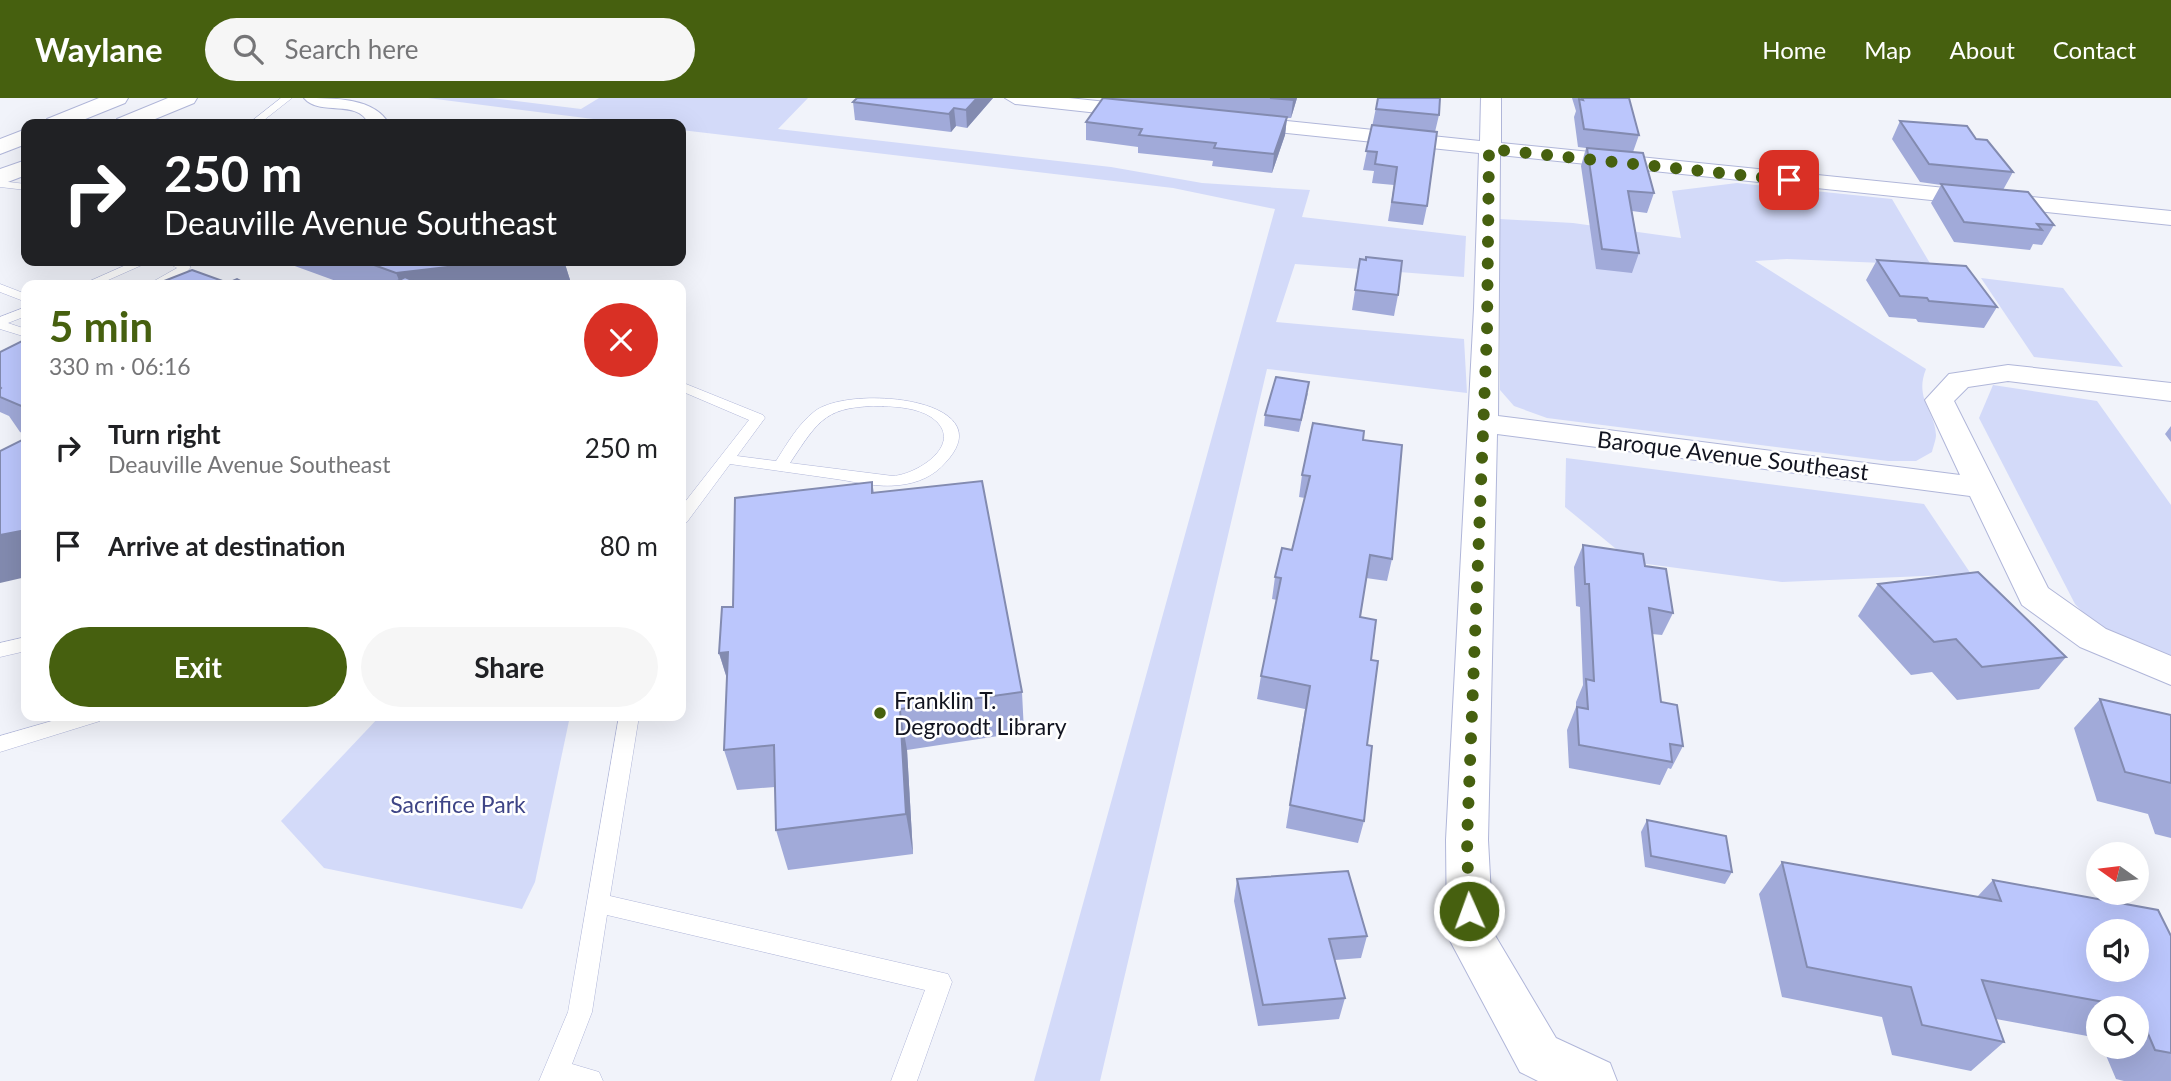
<!DOCTYPE html>
<meta charset="utf-8">
<style>
:root{--surface:#fff;--page:#f6f6f6;--text:#202124;--muted:#757577;--accent:#46600f}
body{margin:0;font-family:Lato,sans-serif;background:var(--page);color:var(--text);height:100vh;display:flex;flex-direction:column;font-size:26px;white-space:nowrap}
*{box-sizing:border-box;margin:0}
p{font-size:23px;color:var(--muted)}
.icon{flex:none;width:38px;height:38px;fill:none;stroke:currentColor;stroke-width:2;stroke-linecap:round;stroke-linejoin:round}
.map{position:relative;flex:1;overflow:hidden}
.drawer{position:absolute;left:21px;top:182px;width:665px;height:441px;display:flex;flex-direction:column;background:var(--surface);border-radius:14px;box-shadow:0 7px 28px #0002}
.drawer>*{flex:none}
.top-card{position:absolute;left:21px;top:21px;width:665px;height:147px;border-radius:14px;box-shadow:0 7px 28px #0002;background:#202124;color:#fff;overflow:hidden}
.needle{width:46px;rotate:284deg}
.controls{position:absolute;left:2086px;top:744px;display:grid;gap:14px}
.controls a{display:grid;place-items:center;width:63px;height:63px;border-radius:50%;background:var(--surface);box-shadow:0 7px 28px #0002;font-size:35px}
.pin{position:absolute;display:grid;place-items:center;width:60px;height:60px;color:#fff;margin:-30px;border-radius:14px;box-shadow:0 4px 10px #0006}
.me{position:absolute;width:77px;margin:-38px;rotate:358deg;stroke-linejoin:round;filter:drop-shadow(0 0 5px #0008)}
.turn{display:flex;align-items:center;gap:24px;height:147px;padding:0 28px;font-size:32px}
.turn .icon{width:91px;height:91px;stroke-width:2.5}
.turn b{display:block;font-size:49px;line-height:60px}
.round{display:grid;place-items:center;flex:none;width:74px;height:74px;border-radius:37px;background:var(--page)}
.summary{display:flex;align-items:center;justify-content:space-between;height:119px;padding:0 28px}
h1{font-size:42px;font-weight:700;line-height:52px;color:var(--accent)}
.button{display:flex;gap:14px;margin-top:auto;padding:14px 28px}
.button a{flex:1;height:80px;border-radius:42px;background:var(--accent);color:#fff;font-size:28px;font-weight:700;line-height:80px;text-align:center}
.button a+a{background:var(--page);color:var(--text)}
ul{padding:0;list-style:none}
li{display:flex;align-items:center;gap:21px;height:98px;padding:0 28px}
li div{flex:1}
li b{display:block;font-size:26px}
li em{font-style:normal}
header{display:flex;align-items:center;gap:42px;box-sizing:border-box;height:98px;padding:0 35px;background:var(--accent);color:#fff}
header strong{font-size:33px}
nav{display:flex;gap:38px;margin-inline-start:auto;font-size:24px}
.search{width:490px;height:63px;background:var(--page);display:flex;align-items:center;gap:18px;box-sizing:border-box;padding:0 24px;border-radius:38px;color:var(--muted);font-size:26px}
.map>svg:first-child{display:block}
.green{fill:#d3daf9}
.lines{fill:none;stroke-linecap:round;stroke-linejoin:round}
.service-casing{stroke:#b0b6d9;stroke-width:1}
.minor-casing{stroke:#b0b6d9;stroke-width:2}
.secondary-casing{stroke:#b0b6d9;stroke-width:2}
.service{fill:#fff;fill-rule:evenodd}
.minor{fill:#fff;fill-rule:evenodd}
.secondary{fill:#fff;fill-rule:evenodd}
.wall{fill:#a1aad9}
.shaded-wall{fill:#838bb0}
.building{fill:#bbc6fc;stroke:#838bb0;stroke-width:2;fill-rule:evenodd}
.route{stroke:#46600f;stroke-width:12;stroke-dasharray:0 21.6}
.poi-dot{fill:#46600f;stroke:#fff;stroke-width:2.5}
.labels{text-anchor:middle;dominant-baseline:central;stroke-width:5;stroke-linejoin:round;paint-order:stroke}
.street-label{font-size:23px;fill:#121420;stroke:#fff}
.poi-label{font-size:23px;fill:#121420;stroke:#fff;text-anchor:start}
.park-label{font-size:23px;fill:#3e4586;stroke:#fff}
</style>
<header>
<strong>Waylane</strong>
<div class="search"><svg class="icon" aria-label="search" viewBox="0 0 24 24"><circle cx="10" cy="10" r="6"/><path d="M15 15l6 6"/></svg>Search here</div>
<nav><a>Home</a><a>Map</a><a>About</a><a>Contact</a></nav>
</header>
<div class="map">
<svg width="2171" height="983" viewBox="0 0 2171 983">
<rect width="100%" height="100%" fill="#f1f3fa"/>
<!-- green -->
<g class="green">
<polygon points="428,0 492,0 581,11 599,0 808,0 778,31 1111,69 1202,85 1310,92 1302,119 1466,138 1464,179 1295,166 1276,224 1464,241 1467,295 1267,271 1100,983 1034,983 1275,111 1173,90 681,32 681,26 633,26"/>
<path d="M1737,85L1892,101L1931,167L1787,161L1755,163L1926,271C1914,301 1935,313 1936,337C1936,342 1933,349 1932,354L1916,363H1888L1547,320L1514,308L1500,292V121L1573,125L1681,140L1672,93Z"/>
<polygon points="1981,180 2063,190 2123,269 2034,259"/>
<polygon points="1993,287 2097,303 2171,407 2171,562 2094,526 2075,506 1979,320"/>
<polygon points="1566,360 1924,406 1971,476 1782,484 1632,464 1565,409"/>
<polygon points="380,618 570,618 535,784 522,811 324,770 281,723"/>
</g>
<g class="lines">
<defs>
<g id="service">
<polygon points="281,0 292,0 259,26 248,26"/>
<polygon points="0,83 26,86 26,92 0,89"/>
<polygon points="135,163 151,163 97,187 81,187"/>
<path d="M164,163H180L191,169C180,183 164,187 147,187L177,170Z"/>
<polygon points="0,186 26,196 26,204 0,194"/>
<polygon points="26,209 26,218 8,225 26,231 26,239 0,231 0,219"/>
<path d="M681,284L763,317L765,320L737,358L776,363C787,346 798,326 815,313C852,286 1004,301 946,364C934,378 918,385 900,387C878,390 857,384 836,381C801,376 766,371 730,366L687,424L681,425V409L749,322L681,293ZM883,308C899,309 917,310 931,319C967,344 919,376 893,378L790,365C820,320 826,308 883,308Z"/>
<polygon points="26,539 26,553 0,559 0,545"/>
<polygon points="69,618 103,618 100,623 0,654 0,638"/>
<polygon points="619,618 639,618 610,798 948,876 952,884 917,983 891,983 925,892 607,817 592,914 572,966 599,974 603,983 539,983 568,914"/>
</g>
<g id="minor">
<path d="M304,0C335,0 375,0 389,26H369C357,0 320,19 304,0Z"/>
<polygon points="1005,0 1069,0 1144,8 1151,10 1154,14 1151,18 1144,20 1015,6"/>
<polygon points="1481,0 1501,0 1501,45 2171,113 2171,127 1500,57 1498,318 1960,377 1925,302 1949,276 2008,267 2171,285 2171,303 2008,283 1968,289 1954,303 2048,490 2106,531 2171,558 2171,587 2080,549 2022,507 1970,398 1497,336 1488,742 1493,834 1556,940 1610,965 1617,983 1538,983 1520,974 1447,837 1446,742 1474,210 1479,55 1238,30 1231,28 1228,24 1231,20 1238,18 1480,43"/>
</g>
<g id="secondary">
<polygon points="99,0 128,0 125,5 73,26 44,26 47,21"/>
<polygon points="168,0 197,0 194,5 143,26 114,26 117,21"/>
<polygon points="26,31 26,46 0,56 0,41"/>
<polygon points="26,62 26,77 0,87 0,71"/>
</g>
</defs>
<!-- service casing -->
<use href="#service" class="service-casing"/>
<!-- minor casing -->
<use href="#minor" class="minor-casing"/>
<!-- secondary casing -->
<use href="#secondary" class="secondary-casing"/>
<!-- service -->
<use href="#service" class="service"/>
<!-- minor -->
<use href="#minor" class="minor"/>
<!-- secondary -->
<use href="#secondary" class="secondary"/>
</g>
<!-- wall -->
<g class="wall">
<polygon points="857,0 993,0 967,30 956,28 951,34 855,22 853,4"/>
<polygon points="1113,0 1297,0 1291,20 1287,20 1285,37 1272,75 1212,68 1213,63 1138,55 1138,49 1086,42 1086,24"/>
<polygon points="1378,0 1439,17 1435,34 1427,108 1423,127 1388,123 1394,87 1372,85 1374,73 1363,72"/>
<polygon points="1572,0 1629,0 1639,37 1633,54 1654,95 1647,115 1632,113 1639,155 1632,175 1596,171 1581,68 1586,50 1578,49 1574,19 1576,13"/>
<polygon points="1900,23 1976,41 2013,74 2003,92 2054,127 2042,147 2033,146 2030,152 1954,144 1931,105 1941,87 1920,84 1892,41"/>
<polygon points="1360,161 1398,197 1394,218 1352,212"/>
<polygon points="1877,162 1997,209 1984,230 1918,224 1916,221 1889,219 1866,182"/>
<polygon points="281,163 564,163 571,185 562,187 347,187"/>
<polygon points="26,241 26,337 20,334 9,318 0,314 0,254"/>
<polygon points="1308,295 1299,334 1264,328 1265,317"/>
<polygon points="2171,328 2171,344 2165,336"/>
<polygon points="1363,342 1392,461 1387,483 1366,480 1360,519 1371,562 1364,723 1358,745 1286,730 1305,611 1257,601 1261,578 1277,502 1272,501 1275,479 1292,452 1305,400 1299,399 1302,377"/>
<polygon points="872,384 874,395 1022,594 1024,634 907,652 913,756 788,772 776,732 775,689 737,692 724,652 727,581 719,555 733,509"/>
<polygon points="1583,447 1645,468 1673,515 1662,537 1652,536 1661,604 1683,648 1671,671 1668,670 1660,687 1569,670 1567,632 1576,609 1576,604 1583,587 1580,509 1576,508 1574,469"/>
<polygon points="1878,486 2066,559 2039,591 1957,602 1932,574 1911,577 1858,518"/>
<polygon points="2100,601 2171,617 2171,740 2155,736 2148,716 2097,703 2074,630"/>
<polygon points="1647,722 1732,774 1725,786 1645,769 1641,734"/>
<polygon points="1782,764 1977,799 1993,782 2171,838 2171,983 2124,983 2116,981 2102,948 2137,948 2137,910 2098,910 2098,940 1996,921 2004,944 1971,973 1892,957 1882,919 1782,899 1759,796"/>
<polygon points="1237,781 1367,838 1361,860 1335,862 1345,900 1339,921 1258,928 1234,803"/>
</g>
<!-- shaded-wall -->
<g class="shaded-wall">
<polygon points="977,0 993,0 967,30 966,12"/>
<polygon points="1293,0 1297,0 1291,20 1293,2"/>
<polygon points="954,10 956,28 951,34 949,16"/>
<polygon points="1287,19 1285,37 1272,75 1274,56"/>
<polygon points="499,163 564,163 571,185 562,187 401,187 396,175"/>
<polygon points="26,432 26,479 0,485 0,437"/>
<polygon points="728,554 732,596 719,555"/>
<polygon points="900,611 907,652 913,756 906,716"/>
</g>
<!-- building -->
<g class="building">
<polygon points="857,0 977,0 966,12 954,10 949,16 853,4"/>
<polygon points="1103,0 1287,19 1274,56 1214,50 1216,45 1139,37 1142,31 1086,24"/>
<polygon points="1270,0 1293,0 1293,2"/>
<polygon points="1378,0 1440,0 1439,17 1376,11"/>
<polygon points="1582,0 1629,0 1639,37 1584,31 1579,1 1583,2"/>
<polygon points="1900,23 1967,28 1976,41 1987,42 2013,74 1929,66"/>
<polygon points="1372,27 1437,34 1427,108 1392,104 1397,69 1375,66 1377,54 1366,53"/>
<polygon points="1587,50 1643,55 1654,95 1628,93 1639,155 1602,151"/>
<polygon points="1941,86 2028,94 2054,127 2037,126 2042,132 1964,124"/>
<polygon points="1366,159 1402,163 1398,197 1355,192 1360,161 1366,162"/>
<polygon points="1877,162 1966,168 1997,209 1929,203 1927,200 1900,198"/>
<polygon points="363,163 499,163 396,175"/>
<polygon points="192,172 228,185 237,181 248,187 154,187"/>
<polygon points="405,179 423,187 390,187"/>
<polygon points="26,241 26,310 0,299 0,291 1,290 0,289 0,254"/>
<polygon points="1276,279 1309,284 1301,322 1265,317"/>
<polygon points="1313,325 1364,333 1363,342 1402,347 1392,461 1370,457 1360,519 1376,522 1371,562 1378,563 1367,647 1372,648 1364,723 1290,707 1310,588 1261,578 1281,480 1275,479 1282,450 1292,452 1310,378 1302,377"/>
<polygon points="26,340 26,432 0,437 0,353"/>
<polygon points="982,383 1022,594 900,611 906,716 776,732 774,647 724,652 728,554 719,555 722,509 733,509 735,400 872,384 872,395"/>
<polygon points="1583,447 1643,456 1645,468 1666,471 1673,515 1649,510 1661,604 1677,607 1683,648 1670,646 1672,664 1579,647 1577,609 1588,611 1586,581 1594,583 1589,486 1585,486"/>
<polygon points="1978,474 2066,559 1982,569 1956,541 1934,544 1878,486"/>
<polygon points="2100,601 2171,617 2171,685 2125,674"/>
<polygon points="1647,722 1726,738 1732,774 1651,758"/>
<path d="M1782,764L2001,803L1993,782L2158,812L2171,838V955L2155,952L2137,910L1982,882L2004,944L1922,927L1911,889L1807,869ZM2098,833H2137V872H2098Z"/>
<polygon points="1348,773 1367,838 1329,841 1345,900 1263,907 1237,781"/>
</g>
<g class="lines">
<!-- route -->
<polyline class="route" points="1469,813 1467,742 1487,233 1489,51 1789,82"/>
</g>
<!-- markers -->
<circle class="poi-dot" cx="880" cy="615" r="7"/>
<g class="labels">
<!-- street labels -->
<g class="street-label">
<text transform="translate(1733 357) rotate(7)">Baroque Avenue Southeast</text>
</g>
<!-- poi labels -->
<g class="poi-label">
<text x="894" y="602">Franklin T.<tspan x="894" dy="26">Degroodt Library</tspan></text>
</g>
<!-- park labels -->
<g class="park-label">
<text x="458" y="706">Sacrifice Park</text>
</g>
</g>
</svg>
<div class="controls">
<a><svg class="needle" viewBox="-14 -14 28 28"><path d="M0-13l5 13h-10z" fill="#e53935"/><path d="M0 13l5-13h-10z" fill="#757577"/></svg></a>
<a><svg class="icon" aria-label="sound" viewBox="0 0 24 24"><path d="M4 9h4l5-4v14l-5-4H4zM17 9q2 3 0 6"/></svg></a>
<a><svg class="icon" aria-label="search" viewBox="0 0 24 24"><circle cx="10" cy="10" r="6"/><path d="M15 15l6 6"/></svg></a>
</div>
<div class="pin" style="left:1789px;top:82px;background:#d93025"><svg class="icon" aria-label="arrive" viewBox="0 0 24 24"><path d="M6 21V4h12l-3 4 3 4H6"/></svg></div>
<svg class="me" style="left:1469px;top:813px" viewBox="-20 -20 40 40"><circle r="17" fill="#46600f" stroke="#fff" stroke-width="3"/><path d="M0-11L8 9 0 5-8 9z" fill="#fff"/></svg>
<div class="top-card">
<div class="turn"><svg class="icon" aria-label="right" viewBox="0 0 24 24"><path d="M7 20v-9h11M14 6l5 5-5 5"/></svg><div><b>250 m</b>Deauville Avenue Southeast</div></div>
</div>
<section class="drawer">
<div class="summary"><div><h1>5 min</h1><p>330 m · 06:16</p></div><a class="round" style="background:#d93025;color:#fff"><svg class="icon" aria-label="close" viewBox="0 0 24 24"><path d="M6 6l12 12M18 6L6 18"/></svg></a></div>
<ul>
<li><svg class="icon" aria-label="right" viewBox="0 0 24 24"><path d="M7 20v-9h11M14 6l5 5-5 5"/></svg><div><b>Turn right</b><p>Deauville Avenue Southeast</p></div><em>250 m</em></li>
<li><svg class="icon" aria-label="arrive" viewBox="0 0 24 24"><path d="M6 21V4h12l-3 4 3 4H6"/></svg><div><b>Arrive at destination</b></div><em>80 m</em></li>
</ul>
<div class="button"><a>Exit</a><a>Share</a></div>
</section>
</div>
